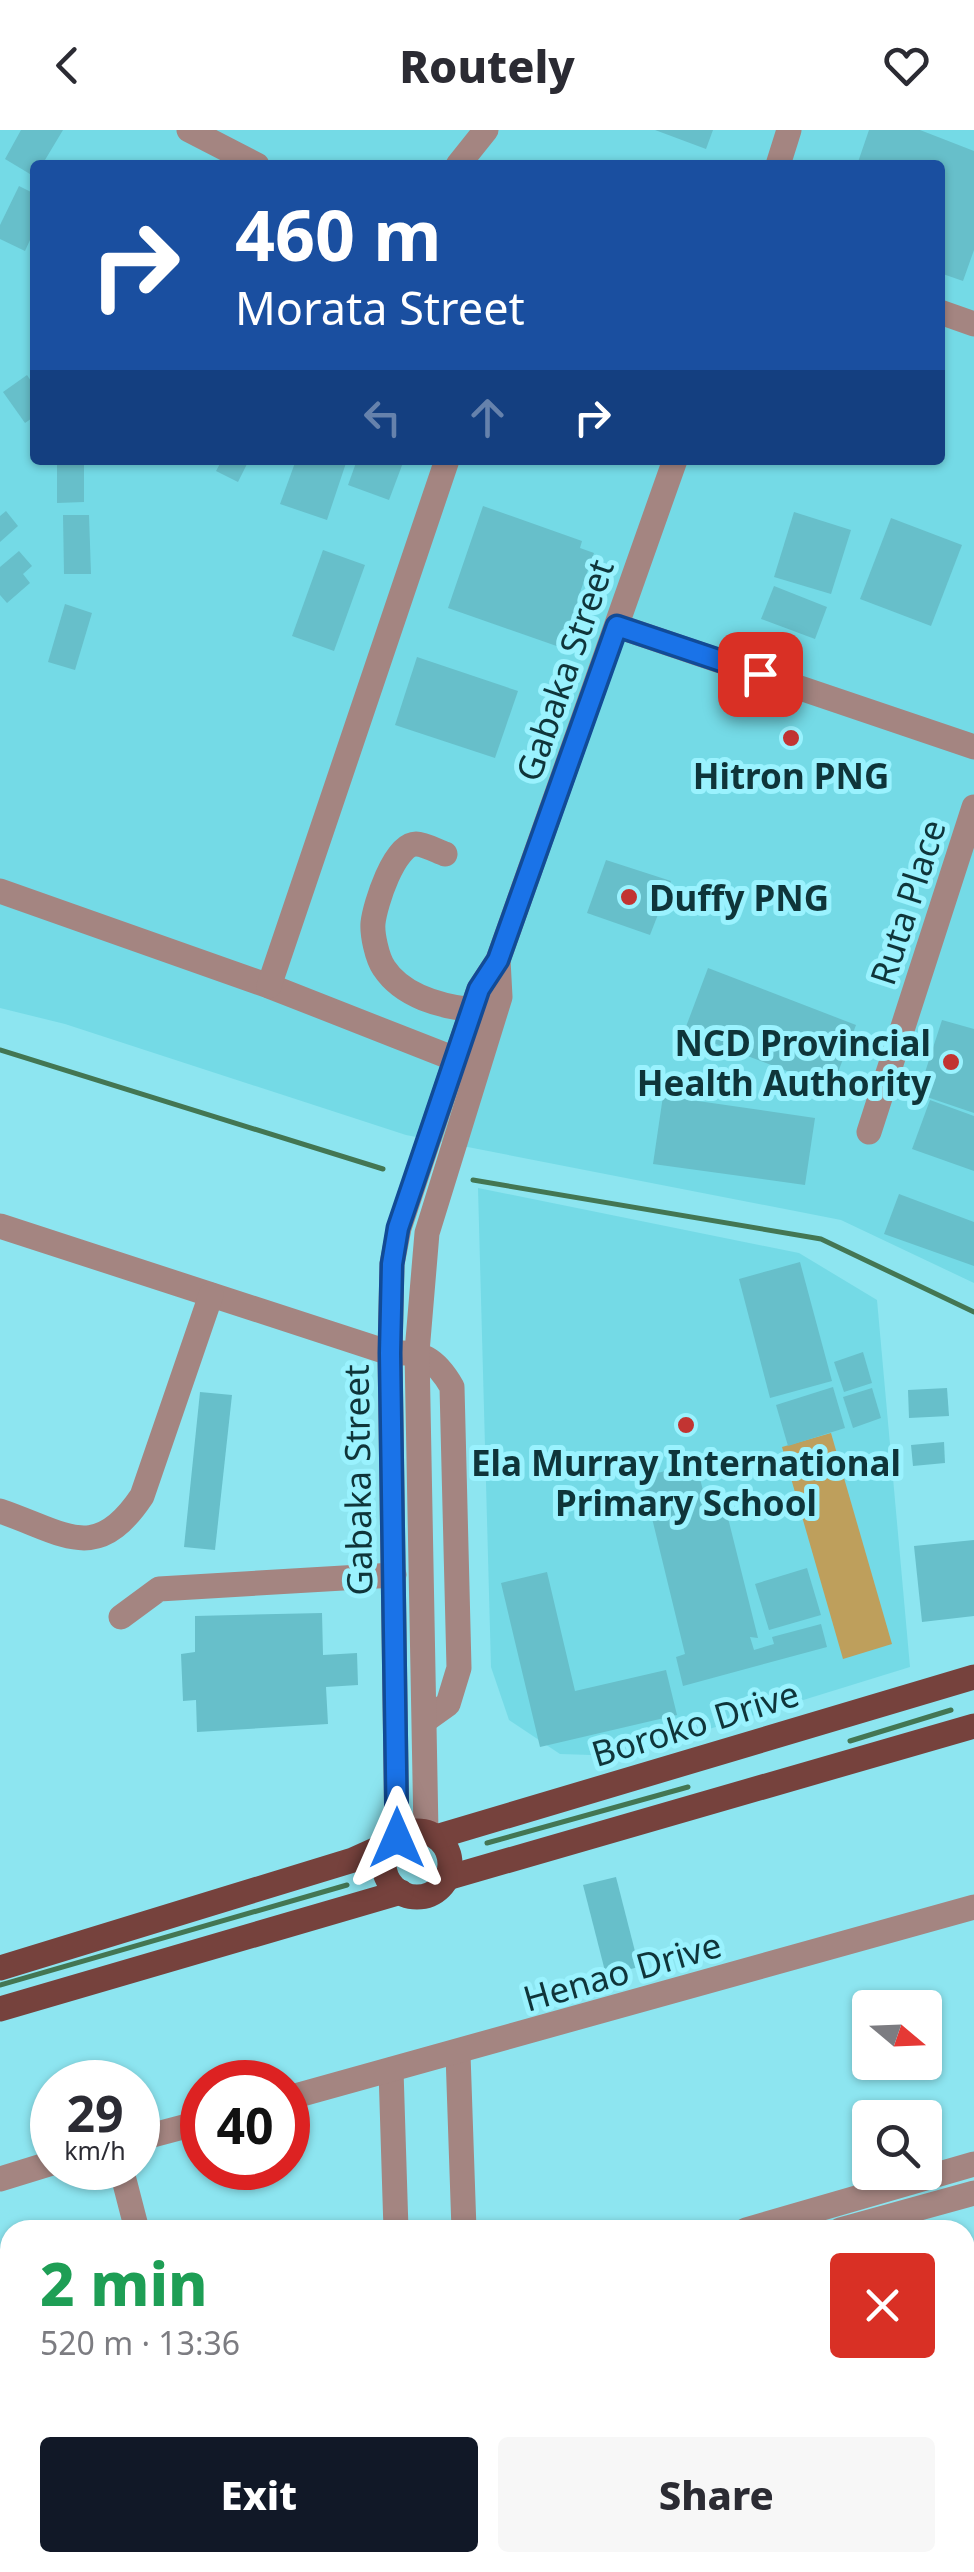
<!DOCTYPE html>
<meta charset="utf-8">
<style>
:root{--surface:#fff;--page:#f7f7f7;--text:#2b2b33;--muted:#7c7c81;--accent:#111827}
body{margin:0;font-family:"Noto Sans",sans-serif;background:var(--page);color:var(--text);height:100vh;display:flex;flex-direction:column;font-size:38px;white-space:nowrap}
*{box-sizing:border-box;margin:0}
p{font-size:32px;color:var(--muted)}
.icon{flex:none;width:55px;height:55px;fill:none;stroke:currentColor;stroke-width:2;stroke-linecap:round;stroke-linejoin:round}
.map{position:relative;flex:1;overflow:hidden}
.drawer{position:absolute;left:0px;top:2090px;width:975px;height:352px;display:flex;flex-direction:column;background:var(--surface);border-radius:30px 30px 0 0;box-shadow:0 2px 8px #0004}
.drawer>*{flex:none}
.hud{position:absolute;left:30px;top:30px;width:915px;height:305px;border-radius:10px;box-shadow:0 2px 8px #0004;background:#1a4fa0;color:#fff;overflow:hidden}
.needle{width:65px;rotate:109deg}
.tools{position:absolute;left:852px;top:1860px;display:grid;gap:20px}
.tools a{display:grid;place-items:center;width:90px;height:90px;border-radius:10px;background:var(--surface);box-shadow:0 2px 8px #0004;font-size:50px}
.speed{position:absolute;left:30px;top:1930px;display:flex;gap:20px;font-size:50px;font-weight:700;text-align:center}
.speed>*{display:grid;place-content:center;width:130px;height:130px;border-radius:50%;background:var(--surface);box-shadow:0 2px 8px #0004;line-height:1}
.speed small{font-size:25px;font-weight:400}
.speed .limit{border:15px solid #d22;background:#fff;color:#111}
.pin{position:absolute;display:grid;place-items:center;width:85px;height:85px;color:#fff;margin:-42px;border-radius:20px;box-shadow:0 5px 15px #0006}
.me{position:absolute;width:110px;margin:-55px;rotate:0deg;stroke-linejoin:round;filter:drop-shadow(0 0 8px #0008)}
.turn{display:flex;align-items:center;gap:35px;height:210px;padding:0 40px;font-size:45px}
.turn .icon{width:130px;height:130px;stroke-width:2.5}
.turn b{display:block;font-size:70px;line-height:85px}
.lanes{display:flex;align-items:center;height:95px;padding:0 40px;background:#0003;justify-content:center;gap:50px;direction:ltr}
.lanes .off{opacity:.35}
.round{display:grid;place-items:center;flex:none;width:105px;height:105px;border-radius:10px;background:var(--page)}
.overview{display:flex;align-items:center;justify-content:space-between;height:170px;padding:0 40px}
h1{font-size:60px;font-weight:800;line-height:75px;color:#1e9e55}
.button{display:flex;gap:20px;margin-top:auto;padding:20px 40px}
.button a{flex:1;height:115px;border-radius:10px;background:var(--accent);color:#fff;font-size:40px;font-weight:800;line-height:115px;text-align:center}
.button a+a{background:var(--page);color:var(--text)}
header{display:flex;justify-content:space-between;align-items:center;height:130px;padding:0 40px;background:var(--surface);font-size:45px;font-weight:800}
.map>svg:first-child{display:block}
.built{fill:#74dae6;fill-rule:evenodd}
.green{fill:#be9f5c}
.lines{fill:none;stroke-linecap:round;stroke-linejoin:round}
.stream{stroke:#437653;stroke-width:5}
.building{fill:#67bfca}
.minor{stroke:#a48581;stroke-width:25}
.major{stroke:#76423d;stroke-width:25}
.route-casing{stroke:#114b97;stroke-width:25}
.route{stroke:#1a73e8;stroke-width:18}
.poi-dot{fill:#c23432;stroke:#9af2fe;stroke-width:4}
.labels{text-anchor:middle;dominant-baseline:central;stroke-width:10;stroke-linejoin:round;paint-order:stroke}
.street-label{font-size:35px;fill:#0f353a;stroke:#9af2fe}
.poi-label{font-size:35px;font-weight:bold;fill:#0f353a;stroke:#9af2fe}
</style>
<header><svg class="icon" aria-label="back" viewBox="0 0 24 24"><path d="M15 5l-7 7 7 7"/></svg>Routely<svg class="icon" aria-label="heart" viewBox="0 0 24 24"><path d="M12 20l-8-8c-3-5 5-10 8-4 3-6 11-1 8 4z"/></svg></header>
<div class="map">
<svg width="974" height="2442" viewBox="0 0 974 2442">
<rect width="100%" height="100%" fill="#8de5f0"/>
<!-- built -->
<g class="built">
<path d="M0,0H974V1153L841,1090L406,1005L65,894L0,878ZM35,35H940V330H35Z"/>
<polygon points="478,1058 799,1123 877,1170 910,1537 622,1626 560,1624 509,1590 491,1537"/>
</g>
<!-- green -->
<polygon class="green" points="831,1303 892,1514 843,1529 782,1317"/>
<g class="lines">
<!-- stream -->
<g class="stream">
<polyline points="0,920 383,1039"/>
<polyline points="473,1050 821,1109 974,1182"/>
<polyline points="850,1611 951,1580"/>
<polyline points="487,1713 688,1657"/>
<polyline points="0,1855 347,1755"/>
</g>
</g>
<!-- building -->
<g class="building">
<polygon points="21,0 63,0 42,35 35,35 35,47 5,29"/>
<polygon points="655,0 713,0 706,19"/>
<polygon points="869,0 920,0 974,21 974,120 963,151 940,143 940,35 857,35"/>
<polygon points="19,56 35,64 35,99 25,121 0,109 0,95"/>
<polygon points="27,245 35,257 35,286 25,293 3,262"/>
<polygon points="57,330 84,330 84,372 57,373"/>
<polygon points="222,330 249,330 238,352 216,341"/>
<polygon points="296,330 347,330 327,390 280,374"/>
<polygon points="357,330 404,330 389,370 348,355"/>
<polygon points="483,376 582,411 580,418 594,423 578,468 586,469 568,520 448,478"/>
<polygon points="6,381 18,396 0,412 0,386"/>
<polygon points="794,382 851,400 831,464 774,447"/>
<polygon points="63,385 89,385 91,444 64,444"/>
<polygon points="891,388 962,415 931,496 860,469"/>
<polygon points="323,420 365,435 334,521 292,506"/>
<polygon points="19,421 32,436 23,444 30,453 7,473 0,465 0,437"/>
<polygon points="774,456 827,477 815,509 761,489"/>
<polygon points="65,474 92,483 75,540 48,532"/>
<polygon points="417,527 518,561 495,628 395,595"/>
<polygon points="606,730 671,751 650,805 587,783"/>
<polygon points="708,838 856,895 832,958 684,902"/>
<polygon points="942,890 974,899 974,983 918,964"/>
<polygon points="663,966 815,988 805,1055 653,1034"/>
<polygon points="930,970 974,986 974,1041 912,1019"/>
<polygon points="899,1064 974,1092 974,1136 884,1104"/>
<polygon points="800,1132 832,1251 770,1268 739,1149"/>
<polygon points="863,1222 872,1253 844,1262 834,1232"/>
<polygon points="833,1257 845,1298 788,1316 776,1275"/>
<polygon points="872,1258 881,1288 853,1298 843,1267"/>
<polygon points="947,1258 949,1286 909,1288 908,1260"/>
<polygon points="200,1262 232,1265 215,1420 184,1417"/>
<polygon points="944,1312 945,1333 913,1336 911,1315"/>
<polygon points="696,1333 709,1384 726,1380 758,1508 750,1507 754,1520 774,1514 772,1507 821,1494 827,1517 683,1556 676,1527 685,1524 642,1347"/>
<polygon points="974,1410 974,1486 922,1492 914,1416"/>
<polygon points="807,1438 821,1485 769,1500 755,1454"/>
<polygon points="547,1442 575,1561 666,1540 677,1585 540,1617 501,1453"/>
<polygon points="322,1483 323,1525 357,1523 358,1555 326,1557 328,1594 197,1602 196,1570 183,1571 181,1524 195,1522 195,1486"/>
<polygon points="616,1747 639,1837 606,1845 583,1755"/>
<polygon points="10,2124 10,2192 0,2195 0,2126"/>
</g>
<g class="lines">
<!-- minor -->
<g class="minor">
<polyline points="189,0 257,35"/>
<polyline points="458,35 486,0"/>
<polyline points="778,35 789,0"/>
<polyline points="940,182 974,194"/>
<polyline points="617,496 974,617"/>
<path d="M445,724C437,721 424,714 416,714C394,714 375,775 373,793C372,804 377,828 384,838C403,867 441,876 472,880"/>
<polyline points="0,761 269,856 455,929"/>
<polyline points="269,856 447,330"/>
<polyline points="869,1002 974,677"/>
<path d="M0,1096L390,1223C422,1221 436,1229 452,1257L459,1538L448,1574L427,1589"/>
<path d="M0,1381C65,1403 96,1435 142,1366L211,1165"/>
<polyline points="121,1487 159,1459 394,1445"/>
<polyline points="426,1702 417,1222 427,1103 500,867 498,830"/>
<polyline points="397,1708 390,1223 392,1134 399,1098 479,859 498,830 675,330"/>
<polyline points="458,1924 464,2100"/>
<polyline points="391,1940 396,2100"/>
<polyline points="288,1968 974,1777"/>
<polyline points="138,2009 202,1992"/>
<polyline points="121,2038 137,2100"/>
<polyline points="0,2049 52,2033"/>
<polyline points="746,2100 974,2034"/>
<polyline points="840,2100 974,2063"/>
<polyline points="411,2432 411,2442"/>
<polyline points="478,2432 478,2442"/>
<polyline points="932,2442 963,2432"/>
</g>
<!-- major -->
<g class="major">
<circle cx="417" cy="1734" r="33"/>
<polyline points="436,1707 974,1547"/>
<polyline points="447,1748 974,1596"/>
<polyline points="0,1838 353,1730 393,1712"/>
<polyline points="0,1879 401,1762"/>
</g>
</g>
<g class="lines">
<defs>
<polyline id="route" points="397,1708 390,1223 392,1134 398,1098 479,859 498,830 617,496 760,544"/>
</defs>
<!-- route casing -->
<use href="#route" class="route-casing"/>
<!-- route -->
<use href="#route" class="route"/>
</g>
<!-- markers -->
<g class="poi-dot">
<circle cx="791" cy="608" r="10"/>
<circle cx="629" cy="767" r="10"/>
<circle cx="951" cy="932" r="10"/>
<circle cx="686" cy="1295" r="10"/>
</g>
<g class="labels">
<!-- street labels -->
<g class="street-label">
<text transform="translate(564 540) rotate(-71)">Gabaka Street</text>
<text transform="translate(907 772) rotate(-72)">Ruta Place</text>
<text transform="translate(357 1350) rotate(-91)">Gabaka Street</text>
<text transform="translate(695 1593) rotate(-17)">Boroko Drive</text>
<text transform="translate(622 1841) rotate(-16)">Henao Drive</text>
</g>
<!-- poi labels -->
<g class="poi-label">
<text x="791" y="645">Hitron PNG</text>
<text x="649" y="767" text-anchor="start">Duffy PNG</text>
<text x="931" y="912" text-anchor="end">NCD Provincial<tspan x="931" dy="40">Health Authority</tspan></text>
<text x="686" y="1332">Ela Murray International<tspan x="686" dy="40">Primary School</tspan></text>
</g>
</g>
</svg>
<div class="tools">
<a><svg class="needle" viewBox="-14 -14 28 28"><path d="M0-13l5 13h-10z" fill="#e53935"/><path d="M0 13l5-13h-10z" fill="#7c7c81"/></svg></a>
<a><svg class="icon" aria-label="search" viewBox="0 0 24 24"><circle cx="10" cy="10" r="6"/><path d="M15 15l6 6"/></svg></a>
</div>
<div class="speed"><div>29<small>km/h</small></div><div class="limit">40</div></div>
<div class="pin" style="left:760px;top:544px;background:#d93025"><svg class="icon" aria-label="arrive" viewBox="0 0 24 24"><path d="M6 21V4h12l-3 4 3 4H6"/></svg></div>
<svg class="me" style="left:397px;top:1708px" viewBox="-20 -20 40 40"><path d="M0-17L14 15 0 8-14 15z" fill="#1a73e8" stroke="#fff" stroke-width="4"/></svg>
<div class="hud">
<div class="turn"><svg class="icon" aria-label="right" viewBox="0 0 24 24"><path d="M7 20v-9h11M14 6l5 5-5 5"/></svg><div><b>460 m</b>Morata Street</div></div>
<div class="lanes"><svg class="icon off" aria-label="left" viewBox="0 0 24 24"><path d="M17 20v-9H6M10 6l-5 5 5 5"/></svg><svg class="icon off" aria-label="ahead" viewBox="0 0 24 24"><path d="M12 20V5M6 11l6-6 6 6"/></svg><svg class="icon" aria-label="right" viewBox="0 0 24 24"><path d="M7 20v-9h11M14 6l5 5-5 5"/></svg></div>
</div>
<section class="drawer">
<div class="overview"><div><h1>2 min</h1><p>520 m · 13:36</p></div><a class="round" style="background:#d93025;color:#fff"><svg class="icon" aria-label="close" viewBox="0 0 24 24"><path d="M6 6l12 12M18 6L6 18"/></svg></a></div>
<div class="button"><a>Exit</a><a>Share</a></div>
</section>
</div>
